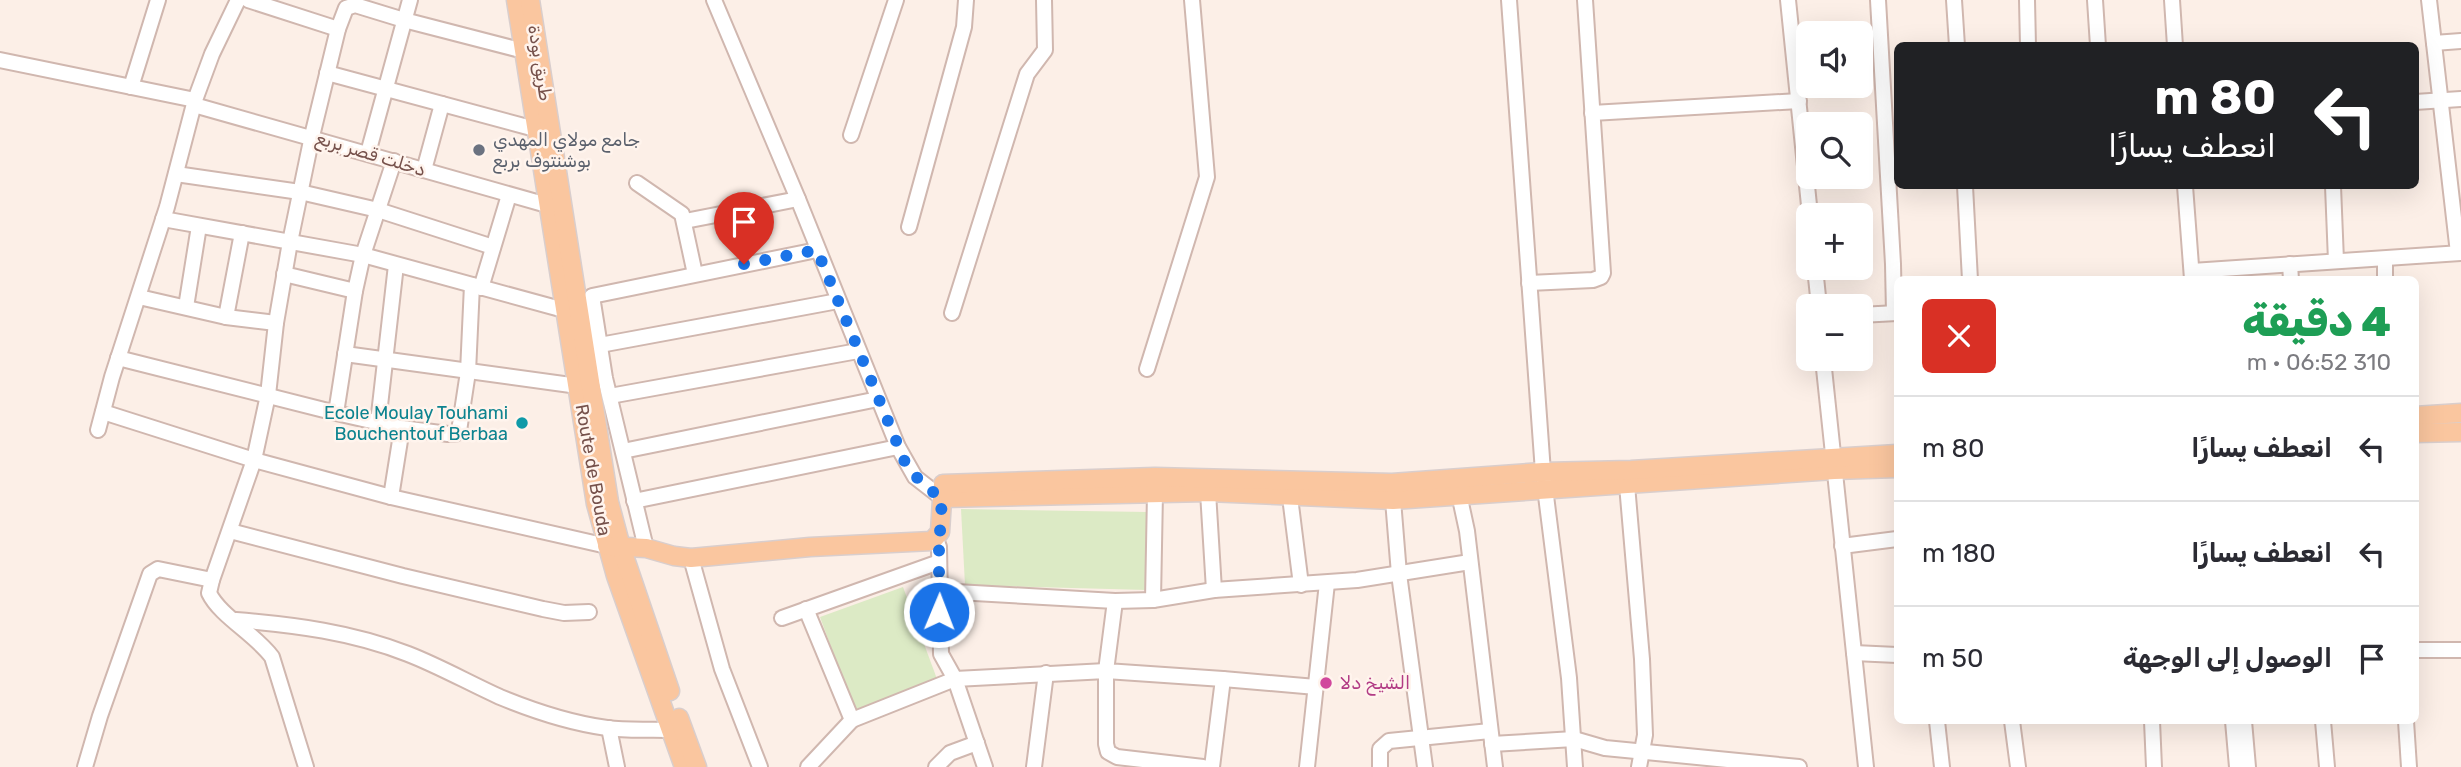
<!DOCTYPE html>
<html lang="ar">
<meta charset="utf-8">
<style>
:root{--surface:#fff;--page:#f2f2f3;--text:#2b2b33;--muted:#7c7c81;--line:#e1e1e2}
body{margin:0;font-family:Rubik,Vazirmatn,sans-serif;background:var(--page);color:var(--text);direction:rtl;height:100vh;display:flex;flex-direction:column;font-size:26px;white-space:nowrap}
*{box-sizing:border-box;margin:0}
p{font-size:23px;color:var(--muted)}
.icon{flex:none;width:38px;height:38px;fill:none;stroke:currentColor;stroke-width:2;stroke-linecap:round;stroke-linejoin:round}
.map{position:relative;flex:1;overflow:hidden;direction:ltr}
.details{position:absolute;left:1894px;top:276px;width:525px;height:448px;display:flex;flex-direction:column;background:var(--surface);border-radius:10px;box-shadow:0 7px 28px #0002;direction:rtl}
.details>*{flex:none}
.top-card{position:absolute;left:1894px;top:42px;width:525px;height:147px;border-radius:10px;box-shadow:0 7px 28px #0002;direction:rtl;background:#202124;color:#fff;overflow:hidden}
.controls{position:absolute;left:1796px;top:21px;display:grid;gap:14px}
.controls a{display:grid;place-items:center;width:77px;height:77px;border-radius:10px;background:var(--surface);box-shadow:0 7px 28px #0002;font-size:35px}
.pin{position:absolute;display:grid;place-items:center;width:60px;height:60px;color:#fff;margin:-72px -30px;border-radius:50% 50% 50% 0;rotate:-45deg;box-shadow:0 0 7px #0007}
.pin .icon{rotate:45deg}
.me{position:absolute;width:77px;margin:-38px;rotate:1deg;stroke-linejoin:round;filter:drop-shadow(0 0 5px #0008)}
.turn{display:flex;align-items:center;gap:24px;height:147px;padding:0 28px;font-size:32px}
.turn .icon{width:91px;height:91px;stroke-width:2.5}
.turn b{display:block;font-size:49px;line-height:60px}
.round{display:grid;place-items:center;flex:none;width:74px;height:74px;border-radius:10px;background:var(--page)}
.headline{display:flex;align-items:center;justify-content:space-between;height:119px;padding:0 28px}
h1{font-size:42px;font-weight:800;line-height:52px;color:#1e9e55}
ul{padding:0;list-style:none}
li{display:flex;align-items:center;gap:21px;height:105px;padding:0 28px;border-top:2px solid var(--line)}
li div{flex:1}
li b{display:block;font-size:26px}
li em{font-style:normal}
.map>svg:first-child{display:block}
.green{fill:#dceac5}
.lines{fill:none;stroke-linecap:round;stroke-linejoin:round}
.minor-casing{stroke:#d0b7af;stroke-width:18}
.major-casing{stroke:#d9cecd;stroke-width:21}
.minor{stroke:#fff;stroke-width:14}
.major{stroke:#fac69f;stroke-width:18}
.route{stroke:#1a73e8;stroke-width:12;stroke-dasharray:0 21.6}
.worship-dot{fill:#6b7280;stroke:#fff4ed;stroke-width:2.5}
.culture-dot{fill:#0f9aa8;stroke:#fff4ed;stroke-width:2.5}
.hotel-dot{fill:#d1479c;stroke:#fff4ed;stroke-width:2.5}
.labels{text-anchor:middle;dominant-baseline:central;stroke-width:5;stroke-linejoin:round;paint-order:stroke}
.street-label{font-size:18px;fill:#76514b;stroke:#fff4ed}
.worship-label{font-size:18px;fill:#5b616d;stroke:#fff4ed;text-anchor:start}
.culture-label{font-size:18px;fill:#0d838f;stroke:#fff4ed;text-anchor:end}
.hotel-label{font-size:18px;fill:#b23c85;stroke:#fff4ed;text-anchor:start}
</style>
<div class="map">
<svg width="2461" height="767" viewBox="0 0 2461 767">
<rect width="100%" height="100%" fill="#fcefe7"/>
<!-- green -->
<g class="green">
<polygon points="961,509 1148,512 1147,590 965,585"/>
<polygon points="903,587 937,679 854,710 820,617"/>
</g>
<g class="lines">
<defs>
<g id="minor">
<polyline points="248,0 338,29"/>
<polyline points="714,0 798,199 898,447 915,477 942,498"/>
<polyline points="1509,0 1543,472 1569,678 1575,767"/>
<polyline points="1788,0 1810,215"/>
<polyline points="1878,0 1893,264 1894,313"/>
<polyline points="1954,0 1957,46"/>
<polyline points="2027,0 2028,46"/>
<polyline points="2095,0 2098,46"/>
<polyline points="2172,0 2175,46"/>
<polyline points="2429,0 2458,253"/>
<polyline points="2434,43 2461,41"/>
<polyline points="0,60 195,100"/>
<polyline points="327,73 535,129"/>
<polyline points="131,87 158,0"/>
<polyline points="2415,102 2461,99"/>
<polyline points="194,105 547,205"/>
<polyline points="1592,113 1799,101"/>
<polyline points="851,135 896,0"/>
<polyline points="368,153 410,0"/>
<polyline points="424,170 442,104"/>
<polyline points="176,174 300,192 378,210 493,247"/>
<polyline points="637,183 682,214 695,274"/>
<polyline points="1965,186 1970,280"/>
<polyline points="2185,186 2192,279"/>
<polyline points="2333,186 2336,261"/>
<polyline points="163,219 363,255 564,310"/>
<polyline points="685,221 798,199"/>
<polyline points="909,227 964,27 966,0"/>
<polyline points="2385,259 2385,280"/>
<polyline points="2290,264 2291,280"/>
<polyline points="1815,268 1819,306"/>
<polyline points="2192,271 2461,253"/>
<polyline points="284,274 355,291"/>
<polyline points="1529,283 1593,280 1601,277 1603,273 1585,0"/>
<polyline points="481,288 509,195"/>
<polyline points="139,297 226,317 276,323"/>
<polyline points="186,307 199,226"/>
<polyline points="952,313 1027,74 1045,50 1044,0"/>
<polyline points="1860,315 1897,313"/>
<polyline points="226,317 242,233"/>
<polyline points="600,345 838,301"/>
<polyline points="345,354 578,386"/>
<polyline points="118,358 336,413 355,291 363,255 394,161"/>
<polyline points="1823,359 1866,767"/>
<polyline points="1147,369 1207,177 1192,0"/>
<polyline points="610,396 858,351"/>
<polyline points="103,412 254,460 391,497 607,546"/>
<polyline points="336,413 402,428 448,434 455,434 459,431 468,372 472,285"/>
<polyline points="378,423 396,265"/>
<polyline points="98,430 112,377 167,207 195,100 212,54 238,0"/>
<polyline points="623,451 878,399"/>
<polyline points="1627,485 1642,659 1645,735 1639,767"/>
<polyline points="1208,492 1214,590"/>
<polyline points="1459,494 1467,531 1495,767"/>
<polyline points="391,497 402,428"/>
<polyline points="1290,497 1301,585"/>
<polyline points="1393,500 1399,574 1425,767"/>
<polyline points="634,501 898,447"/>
<polyline points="230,531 403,576 543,609 564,613 589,612"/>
<polyline points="936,539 939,547 941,654 955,679 985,767"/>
<polyline points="1842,546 1897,539"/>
<polyline points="646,548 605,378 592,296 817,250"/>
<polyline points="691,558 722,669 760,767"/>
<polyline points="939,591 1115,601 1153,600 1214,590 1357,580 1470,562"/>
<polyline points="1153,600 1155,493"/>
<polyline points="1115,601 1106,671 1223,679 1212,767"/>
<polyline points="806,609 852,720 955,679 1106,671 1106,744 1108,752 1117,757 1203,767"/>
<polyline points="782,618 939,562"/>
<path d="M236,620C295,625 352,632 408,654C439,666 469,683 500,697C534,711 570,723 607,728C628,731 650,729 671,730"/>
<polyline points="2415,650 2461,650"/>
<polyline points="1854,653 1897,655"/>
<polyline points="1223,679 1316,687"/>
<polyline points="1937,721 1942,767"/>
<polyline points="2012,721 2018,767"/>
<polyline points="2152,721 2154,767"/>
<polyline points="2233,721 2237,767"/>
<polyline points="2244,721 2248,767"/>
<polyline points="2323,721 2327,767"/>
<polyline points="2406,721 2409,767"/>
<polyline points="609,728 617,767"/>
<polyline points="1492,744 1574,739 1605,748 1799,767"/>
<polyline points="85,767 100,716 150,574 158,569 212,580"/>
<path d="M306,767L272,657C255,634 220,616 209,593L212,580L254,460L268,395L276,323L290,242L312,136L338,29L346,8L355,5L404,20L524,51"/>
<polyline points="808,767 852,720"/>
<polyline points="936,767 950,753 977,743"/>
<polyline points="1034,767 1046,673"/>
<polyline points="1307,767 1327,583"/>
<polyline points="1380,767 1380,749 1389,741 1490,731"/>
</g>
<g id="major">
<polyline points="516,0 596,504 616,576 684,767"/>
<polyline points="530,0 609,502 621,547 670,691"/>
<polyline points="2415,416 2461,413"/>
<polyline points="2415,433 2461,432"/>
<polyline points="942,498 1208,492 1393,500 1834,470 1897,468"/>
<polyline points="607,546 646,548 674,556 691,558 810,547 932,541 940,532 943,484 1155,477 1392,483 1543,472 1631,470 1897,454"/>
<polyline points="679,718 697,767"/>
</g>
</defs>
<!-- minor casing -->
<use href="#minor" class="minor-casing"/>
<!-- major casing -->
<use href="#major" class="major-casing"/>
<!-- minor -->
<use href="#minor" class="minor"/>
<!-- major -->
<use href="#major" class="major"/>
</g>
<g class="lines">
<!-- route -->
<polyline class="route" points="744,264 817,250 907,467 927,488 942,498 940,532 936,539 939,547 939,612"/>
</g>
<!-- markers -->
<circle class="worship-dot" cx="479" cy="150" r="7"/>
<circle class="culture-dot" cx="522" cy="423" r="7"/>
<circle class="hotel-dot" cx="1326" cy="683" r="7"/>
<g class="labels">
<!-- street labels -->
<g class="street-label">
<text transform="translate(540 63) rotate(81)">طريق بودة</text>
<text transform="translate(371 154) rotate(17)">دخلت قصر بربع</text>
<text transform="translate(593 470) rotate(80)">Route de Bouda</text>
</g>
<!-- worship labels -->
<g class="worship-label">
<text x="493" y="140">جامع مولاي المهدي<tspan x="493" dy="21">بوشنتوف بربع</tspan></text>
</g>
<!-- culture labels -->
<g class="culture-label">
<text x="508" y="413">Ecole Moulay Touhami<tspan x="508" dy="21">Bouchentouf Berbaa</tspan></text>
</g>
<!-- hotel labels -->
<g class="hotel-label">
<text x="1340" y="683">الشيخ دلا</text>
</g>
</g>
</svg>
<div class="controls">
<a><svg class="icon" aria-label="sound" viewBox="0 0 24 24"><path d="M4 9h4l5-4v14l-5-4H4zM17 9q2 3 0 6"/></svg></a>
<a><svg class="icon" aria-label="search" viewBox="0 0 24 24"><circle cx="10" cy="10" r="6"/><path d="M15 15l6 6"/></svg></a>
<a>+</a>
<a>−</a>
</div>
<div class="pin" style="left:744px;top:264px;background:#d93025"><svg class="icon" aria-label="arrive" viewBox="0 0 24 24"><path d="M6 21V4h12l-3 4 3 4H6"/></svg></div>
<svg class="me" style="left:939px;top:612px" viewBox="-20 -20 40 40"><circle r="17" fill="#1a73e8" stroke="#fff" stroke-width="3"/><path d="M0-11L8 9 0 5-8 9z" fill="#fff"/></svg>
<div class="top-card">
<div class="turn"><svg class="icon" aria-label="left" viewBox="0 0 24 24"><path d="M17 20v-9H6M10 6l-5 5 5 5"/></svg><div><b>80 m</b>انعطف يسارًا</div></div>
</div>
<section class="details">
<div class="headline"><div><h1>4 دقيقة</h1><p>310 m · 06:52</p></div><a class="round" style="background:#d93025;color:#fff"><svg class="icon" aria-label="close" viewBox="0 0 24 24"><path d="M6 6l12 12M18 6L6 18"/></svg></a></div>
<ul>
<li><svg class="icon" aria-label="left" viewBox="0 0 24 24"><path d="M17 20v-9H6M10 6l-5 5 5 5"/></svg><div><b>انعطف يسارًا</b></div><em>80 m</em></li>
<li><svg class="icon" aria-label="left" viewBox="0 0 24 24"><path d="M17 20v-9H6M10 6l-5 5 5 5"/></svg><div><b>انعطف يسارًا</b></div><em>180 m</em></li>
<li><svg class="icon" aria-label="arrive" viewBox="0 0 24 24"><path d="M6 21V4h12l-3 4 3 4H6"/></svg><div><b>الوصول إلى الوجهة</b></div><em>50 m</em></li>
</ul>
</section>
</div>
